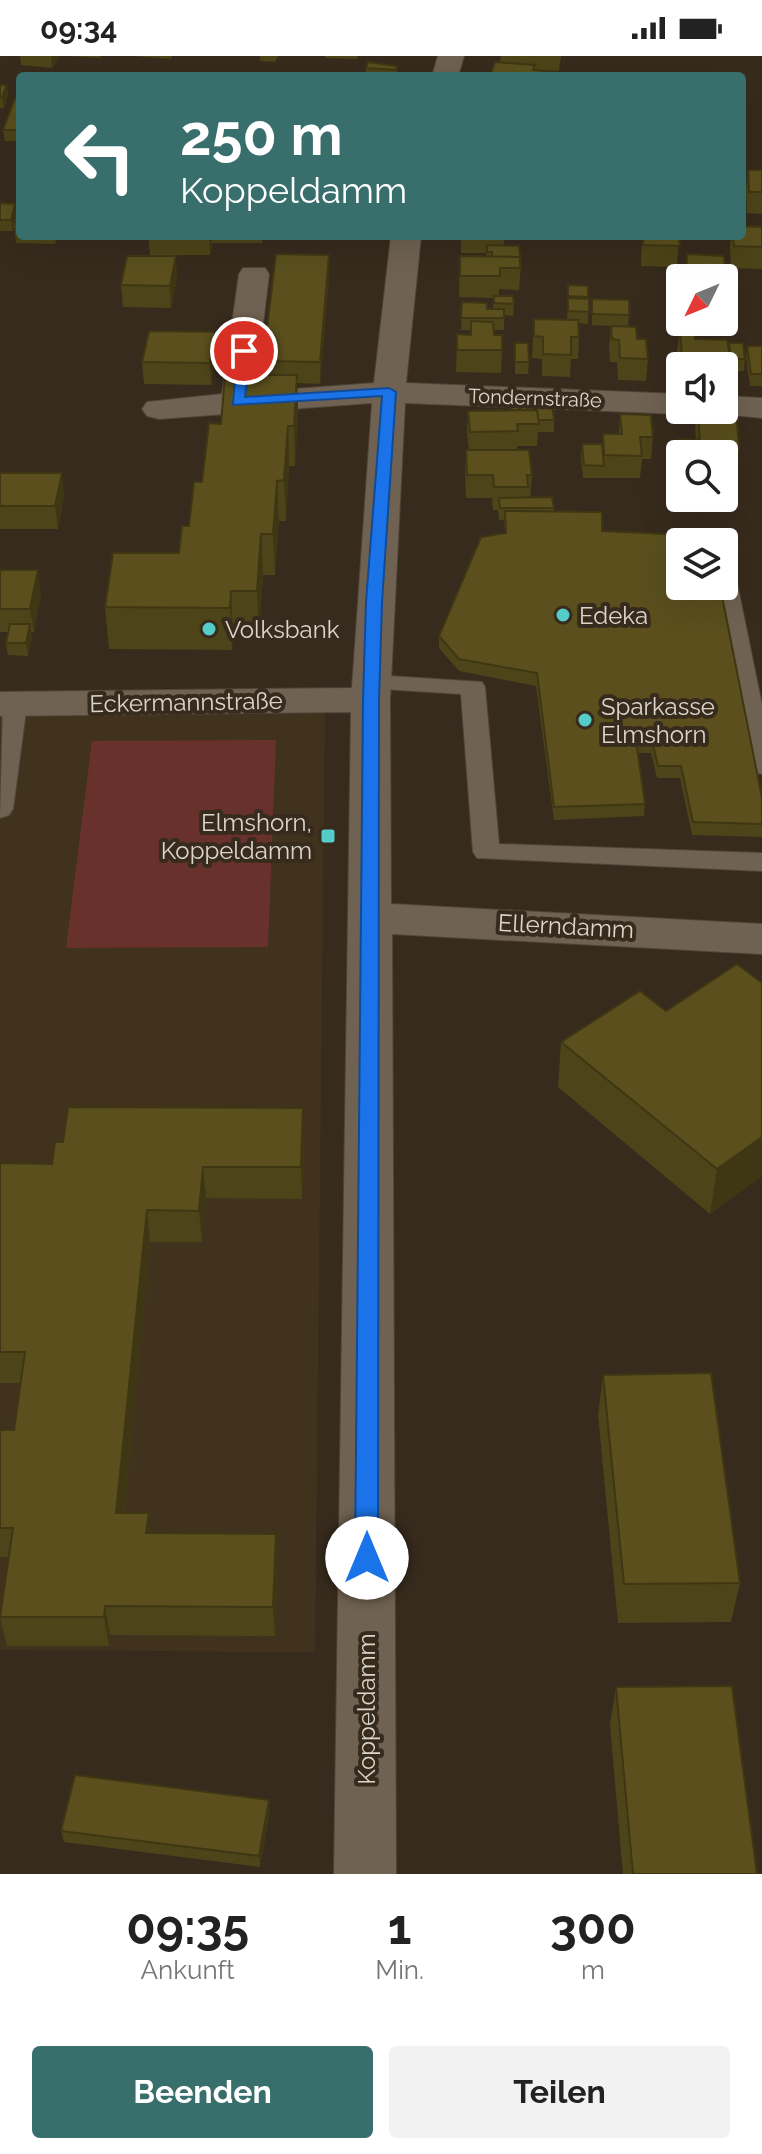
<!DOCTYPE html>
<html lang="de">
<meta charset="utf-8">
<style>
:root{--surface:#fff;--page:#f2f2f2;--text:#222;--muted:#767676;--accent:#386f6d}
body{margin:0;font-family:Raleway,sans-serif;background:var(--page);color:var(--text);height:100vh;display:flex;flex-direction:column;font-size:30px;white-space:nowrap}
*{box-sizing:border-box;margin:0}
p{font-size:26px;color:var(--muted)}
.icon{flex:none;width:44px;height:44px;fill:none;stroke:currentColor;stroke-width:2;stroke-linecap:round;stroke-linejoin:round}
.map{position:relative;height:1818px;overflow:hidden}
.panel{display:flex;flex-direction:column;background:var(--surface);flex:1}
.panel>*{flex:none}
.guide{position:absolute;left:16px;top:16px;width:730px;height:168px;border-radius:8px;box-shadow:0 8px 32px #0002;background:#386f6d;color:#fff;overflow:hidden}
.needle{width:52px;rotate:227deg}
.fabs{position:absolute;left:666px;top:208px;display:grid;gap:16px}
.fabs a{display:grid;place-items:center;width:72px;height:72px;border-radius:8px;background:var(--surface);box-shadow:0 8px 32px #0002;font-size:40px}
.pin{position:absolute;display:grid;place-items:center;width:68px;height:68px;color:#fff;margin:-34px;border:4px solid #fff;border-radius:50%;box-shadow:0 2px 8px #0007}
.me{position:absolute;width:88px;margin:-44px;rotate:0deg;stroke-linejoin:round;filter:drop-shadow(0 0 6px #0008)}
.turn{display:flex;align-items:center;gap:28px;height:168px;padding:0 32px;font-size:36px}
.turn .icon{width:104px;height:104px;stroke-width:2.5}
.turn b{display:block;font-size:56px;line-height:68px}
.eta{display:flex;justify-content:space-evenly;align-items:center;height:136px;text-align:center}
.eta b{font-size:48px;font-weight:700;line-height:56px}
.action{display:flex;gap:16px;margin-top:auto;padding:16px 32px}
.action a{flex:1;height:92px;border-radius:8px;background:var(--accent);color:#fff;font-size:32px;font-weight:700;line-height:92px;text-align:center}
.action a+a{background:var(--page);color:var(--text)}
.status{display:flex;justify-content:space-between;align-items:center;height:56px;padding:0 40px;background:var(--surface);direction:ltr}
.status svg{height:22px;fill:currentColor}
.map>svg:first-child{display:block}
.built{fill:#41321e}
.green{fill:#68312c}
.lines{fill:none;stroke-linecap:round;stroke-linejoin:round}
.lane-casing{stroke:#4f4639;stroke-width:2}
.street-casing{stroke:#4f4639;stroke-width:2}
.lane{fill:#6f6252;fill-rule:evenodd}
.street{fill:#6f6252;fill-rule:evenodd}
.wall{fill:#4d4419}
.shaded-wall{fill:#3f3714}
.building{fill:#5a4f1d;stroke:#3f3714;stroke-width:2}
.route{fill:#1a73e8;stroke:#114b97;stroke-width:2}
.poi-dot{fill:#54cdc8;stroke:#372b1d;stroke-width:3}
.labels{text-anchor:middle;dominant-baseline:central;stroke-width:8;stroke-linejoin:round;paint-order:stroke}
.far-street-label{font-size:20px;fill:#dcd5cc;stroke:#372b1d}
.poi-label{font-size:24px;fill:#dcd5cc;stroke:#372b1d;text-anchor:start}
.street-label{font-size:24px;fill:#dcd5cc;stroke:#372b1d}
</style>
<div class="status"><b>09:34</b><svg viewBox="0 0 49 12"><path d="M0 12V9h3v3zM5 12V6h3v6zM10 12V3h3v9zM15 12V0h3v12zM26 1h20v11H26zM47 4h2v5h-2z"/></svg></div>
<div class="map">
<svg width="762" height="1818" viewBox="0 0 762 1818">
<rect width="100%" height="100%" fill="#372b1d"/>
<!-- built -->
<polygon class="built" points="325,653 315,1596 0,1594 0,659"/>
<!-- green -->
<polygon class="green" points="276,684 268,891 66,892 92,685"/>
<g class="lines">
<defs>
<g id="lane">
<polygon points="724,515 736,522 762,649 762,718 753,716 749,710 714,530 724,530"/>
<polygon points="374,619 482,626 485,631 499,788 762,797 762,815 477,802 473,796 461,638 365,632 362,627 365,622"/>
<polygon points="15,640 27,648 13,753 9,759 0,762 3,648"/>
</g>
<g id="street">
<polygon points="438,0 464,0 458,20 432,20"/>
<polygon points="391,180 421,180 406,327 680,338 680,354 692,354 680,358 405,347 390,644 391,848 762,868 762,898 392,878 396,1818 334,1818 351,656 0,660 0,636 352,632 372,347 159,363 147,360 142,353 147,346 222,338 239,218 243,212 265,212 269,218 255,336 374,327"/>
<polygon points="724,340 762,342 762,362 712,357 710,354 724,354"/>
</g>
</defs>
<!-- lane casing -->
<use href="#lane" class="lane-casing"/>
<!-- street casing -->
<use href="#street" class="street-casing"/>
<!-- lane -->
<use href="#lane" class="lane"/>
<!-- street -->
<use href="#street" class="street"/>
</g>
<!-- wall -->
<g class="wall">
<polygon points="20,0 60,0 52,12 21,9"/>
<polygon points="69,0 101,0 100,2"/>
<polygon points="132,0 172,0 171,3"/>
<polygon points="260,0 278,0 275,6 260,5"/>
<polygon points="325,0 358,0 357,3 325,2"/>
<polygon points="501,0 561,0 559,15 546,14 546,15 555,16 554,20 490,20 500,6"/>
<polygon points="397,10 397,20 366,20 366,12"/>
<polygon points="0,29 7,29 8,40 4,52 0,52"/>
<polygon points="20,42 20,85 5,85 3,74"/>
<polygon points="748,114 762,114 762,158 747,157 746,135"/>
<polygon points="20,145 20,180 57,180 55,188 16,187 14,170 13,175 0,175 0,147 17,156"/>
<polygon points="762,171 762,213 731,212 730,191 731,180 742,180"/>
<polygon points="148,180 263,180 262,187 212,187 210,199 150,199"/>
<polygon points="461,180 504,180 504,189 521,209 519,234 499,233 499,240 514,248 513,260 504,259 504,274 494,274 494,279 502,294 501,317 456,316 457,278 470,279 470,274 461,274 462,246 487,253 493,253 493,242 459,241 460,200 486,200 486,197 461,197"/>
<polygon points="642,180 679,180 677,211 641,210"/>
<polygon points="687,198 725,217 724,223 686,222"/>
<polygon points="329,220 320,328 297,327 298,359 295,410 289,410 286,465 279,465 275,519 263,519 259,577 233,577 232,594 109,593 105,551 179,497 189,470 221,368 264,319 263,305"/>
<polygon points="177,222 171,252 123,251 121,229"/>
<polygon points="568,229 588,230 588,268 578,267 579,281 578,303 571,303 570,321 542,320 542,303 532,302 534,263 567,264"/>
<polygon points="592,243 629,259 628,270 637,283 648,303 646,325 618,324 617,306 610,306 609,292 611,270 592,269"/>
<polygon points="680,273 695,283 728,292 729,287 745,303 744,315 730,315 729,308 727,324 724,324 724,310 680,310 680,323 677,295"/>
<polygon points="215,276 216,298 211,329 144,328 142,306"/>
<polygon points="515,287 529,306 528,318 515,318"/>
<polygon points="747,290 762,290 762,330 750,330 746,302"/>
<polygon points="510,347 554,364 554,376 538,376 537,390 517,390 517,394 532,419 530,442 554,452 554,455 602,475 762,742 762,781 692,779 680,722 657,722 651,697 638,697 645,748 644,760 554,764 536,630 459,615 439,592 439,580 505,477 504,464 499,464 498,454 493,454 492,442 466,442 465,416 466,394 469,394 467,377 468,355 510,354"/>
<polygon points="697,354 724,354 739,392 736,415 724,414 724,398 680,398 679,419 678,395 679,383 696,384 695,373"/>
<polygon points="620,358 653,381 651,403 642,403 640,422 583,422 581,400 582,388 602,388 603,378 619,378"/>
<polygon points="0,417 62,417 64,440 58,473 0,473"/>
<polygon points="0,514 41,538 34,576 31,576 32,581 28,600 8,599 6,587 9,576 0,576"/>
<polygon points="762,927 762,1120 710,1158 558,1031 561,986"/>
<polygon points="304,1084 302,1143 206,1142 202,1186 150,1186 124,1457 151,1477 276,1478 278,1508 275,1580 110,1579 109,1590 7,1590 0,1561 9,1501 0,1501 0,1374 14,1374 21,1327 0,1327 0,1107 52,1108"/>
<polygon points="603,1319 740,1527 731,1566 618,1567 598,1359"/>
<polygon points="616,1631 757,1818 623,1818 610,1669"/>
<polygon points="270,1755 260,1811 64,1786 61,1775"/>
</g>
<!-- shaded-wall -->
<g class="shaded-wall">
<polygon points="52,0 60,0 52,12 51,1"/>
<polygon points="7,29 8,40 4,52 2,41"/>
<polygon points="15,148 17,159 14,166 13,175 11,164"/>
<polygon points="209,180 212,180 210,199"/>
<polygon points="329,199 329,220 320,328 320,306"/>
<polygon points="176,200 177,222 171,252 170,230"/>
<polygon points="215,276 216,298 211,329 210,307"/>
<polygon points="297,319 298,359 295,410 294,370"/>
<polygon points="288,370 289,410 286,465 284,424"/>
<polygon points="62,417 64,440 58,473 55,450"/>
<polygon points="277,425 279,465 275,519 273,478"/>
<polygon points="261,478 263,519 259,577 257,535"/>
<polygon points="38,514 41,538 34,576 30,553"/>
<polygon points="231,535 233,577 232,594 230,552"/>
<polygon points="30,568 32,581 28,600 26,587"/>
<polygon points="303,1052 304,1084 302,1143 301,1111"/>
<polygon points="762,1081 762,1120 710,1158 717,1113"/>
<polygon points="203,1111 206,1142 202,1186 199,1155"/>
<polygon points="147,1154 150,1186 121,1487 116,1457"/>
<polygon points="149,1457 153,1487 146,1477"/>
<polygon points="276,1478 278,1508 275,1580 273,1551"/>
<polygon points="105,1550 110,1579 109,1590 104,1561"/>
<polygon points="269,1744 270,1755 260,1811 259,1800"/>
</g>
<!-- building -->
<g class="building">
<polygon points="368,6 397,10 396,14 366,12"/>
<polygon points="495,6 535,9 533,14 555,16 553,20 490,20"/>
<polygon points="0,29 7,29 2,41 0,41"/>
<polygon points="15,42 20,42 20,74 3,74"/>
<polygon points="748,114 762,114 762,136 749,136"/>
<polygon points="20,145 20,166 14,166"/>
<polygon points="0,147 15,148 11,164 0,164"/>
<polygon points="742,170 762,171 762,191 734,190 733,180 742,180"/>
<polygon points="643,180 679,180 680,190 643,189"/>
<polygon points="487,189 519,190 521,209 520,201 492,201 492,196 487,196"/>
<polygon points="276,198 329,199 320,306 263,305"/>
<polygon points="687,198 724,200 725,217 687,216"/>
<polygon points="127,200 176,200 170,230 121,229"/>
<polygon points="460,200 520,201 520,212 500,212 500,220 460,220"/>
<polygon points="568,229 588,230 588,241 568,240"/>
<polygon points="494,240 513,240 514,248 494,247"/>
<polygon points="568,242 589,243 589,256 568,255"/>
<polygon points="592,243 629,244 629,259 592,258"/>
<polygon points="462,246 487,247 487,253 504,253 504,262 461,262"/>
<polygon points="534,263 578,264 579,281 571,281 571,299 543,298 543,281 534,280"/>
<polygon points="471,265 493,266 494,279 502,279 502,294 457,294 457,278 471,279"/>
<polygon points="611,270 636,271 637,283 646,283 648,303 620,302 619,284 612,283"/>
<polygon points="680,273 694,273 695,283 727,284 730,302 682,301"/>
<polygon points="149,275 215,276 210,307 142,306"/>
<polygon points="515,287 528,287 529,306 515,306"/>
<polygon points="729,287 743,287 745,303 731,303"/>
<polygon points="747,290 762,290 762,318 751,318"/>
<polygon points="225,319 297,319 294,370 288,370 284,424 277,425 273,478 261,478 257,535 231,535 230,552 105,551 113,497 179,497 182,470 189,470 194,426 202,426 209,367 221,368"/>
<polygon points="510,347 552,347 554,364 538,364 537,354 511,354"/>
<polygon points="724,351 736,352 739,392 700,391 698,354 724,354"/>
<polygon points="537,354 539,368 517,368 518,375 470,376 468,355"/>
<polygon points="620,358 651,359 653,381 640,381 642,400 604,399 603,378 622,378"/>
<polygon points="679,383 698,384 699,398 680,398"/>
<polygon points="582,388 602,388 604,410 584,409"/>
<polygon points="466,394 529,394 532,419 527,419 528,431 494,431 493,419 467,419"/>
<polygon points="0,417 62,417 55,450 0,450"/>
<polygon points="552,441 554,452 500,452 499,442"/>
<polygon points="505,455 602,456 602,475 710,480 712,486 680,486 680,530 720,530 762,742 762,768 693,766 681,710 658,710 652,684 636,684 645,748 554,751 537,617 459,603 439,580 481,481 506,477"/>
<polygon points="0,514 38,514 30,553 0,553"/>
<polygon points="10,568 30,568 26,587 6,587"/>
<polygon points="737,908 762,927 762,1081 717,1113 561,986 640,935 666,955"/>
<polygon points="68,1051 303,1052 301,1111 203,1111 199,1155 147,1154 116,1457 149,1457 146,1477 276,1478 273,1551 105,1550 104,1561 0,1561 13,1472 0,1472 0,1374 14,1374 25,1296 0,1296 0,1107 52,1108 55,1086 63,1086"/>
<polygon points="711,1317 740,1527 624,1528 603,1319"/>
<polygon points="732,1630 757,1818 633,1818 616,1631"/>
<polygon points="75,1719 269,1744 259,1800 61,1775"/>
</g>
<!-- route -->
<polygon class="route" points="244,291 251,295 245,341 389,332 396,336 382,546 379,644 378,1502 375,1509 367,1512 358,1509 355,1502 363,644 366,546 382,340 233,349 237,295"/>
<!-- markers -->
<g class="poi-dot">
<circle cx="563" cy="559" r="8"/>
<circle cx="209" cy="573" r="8"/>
<circle cx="585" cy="664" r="8"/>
<rect x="320" y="772" width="16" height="16" rx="4"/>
</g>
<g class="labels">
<!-- far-street labels -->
<g class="far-street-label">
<text transform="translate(535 342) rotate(2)">Tondernstraße</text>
</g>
<!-- poi labels -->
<g class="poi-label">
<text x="579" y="559">Edeka</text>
<text x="225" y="573">Volksbank</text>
<text x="601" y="650">Sparkasse<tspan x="601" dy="28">Elmshorn</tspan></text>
<text x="312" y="766" text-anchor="end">Elmshorn,<tspan x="312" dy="28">Koppeldamm</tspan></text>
</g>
<!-- street labels -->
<g class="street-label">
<text transform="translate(186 646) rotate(-1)">Eckermannstraße</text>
<text transform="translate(566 870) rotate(3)">Ellerndamm</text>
<text transform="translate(366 1653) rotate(-90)">Koppeldamm</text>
</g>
</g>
</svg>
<div class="fabs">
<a><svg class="needle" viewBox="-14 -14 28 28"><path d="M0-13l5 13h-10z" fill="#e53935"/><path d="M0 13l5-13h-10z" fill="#767676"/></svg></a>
<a><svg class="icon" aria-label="sound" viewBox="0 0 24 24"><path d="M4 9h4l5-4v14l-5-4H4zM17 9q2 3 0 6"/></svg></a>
<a><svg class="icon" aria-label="search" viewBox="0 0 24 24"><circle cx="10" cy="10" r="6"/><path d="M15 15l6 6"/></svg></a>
<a><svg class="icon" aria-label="layers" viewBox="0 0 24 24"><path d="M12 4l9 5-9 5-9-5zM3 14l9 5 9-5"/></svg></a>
</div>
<div class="pin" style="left:244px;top:295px;background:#d93025"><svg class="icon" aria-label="arrive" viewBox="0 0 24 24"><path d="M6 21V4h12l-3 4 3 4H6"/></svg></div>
<svg class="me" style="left:367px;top:1502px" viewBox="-20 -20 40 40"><circle r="19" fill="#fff"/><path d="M0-13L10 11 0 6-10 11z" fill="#1a73e8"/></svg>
<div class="guide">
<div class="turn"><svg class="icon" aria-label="left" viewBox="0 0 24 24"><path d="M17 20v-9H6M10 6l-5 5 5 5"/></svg><div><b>250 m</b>Koppeldamm</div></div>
</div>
</div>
<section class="panel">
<div class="eta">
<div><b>09:35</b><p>Ankunft</p></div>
<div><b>1</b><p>Min.</p></div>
<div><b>300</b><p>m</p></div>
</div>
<div class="action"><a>Beenden</a><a>Teilen</a></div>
</section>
